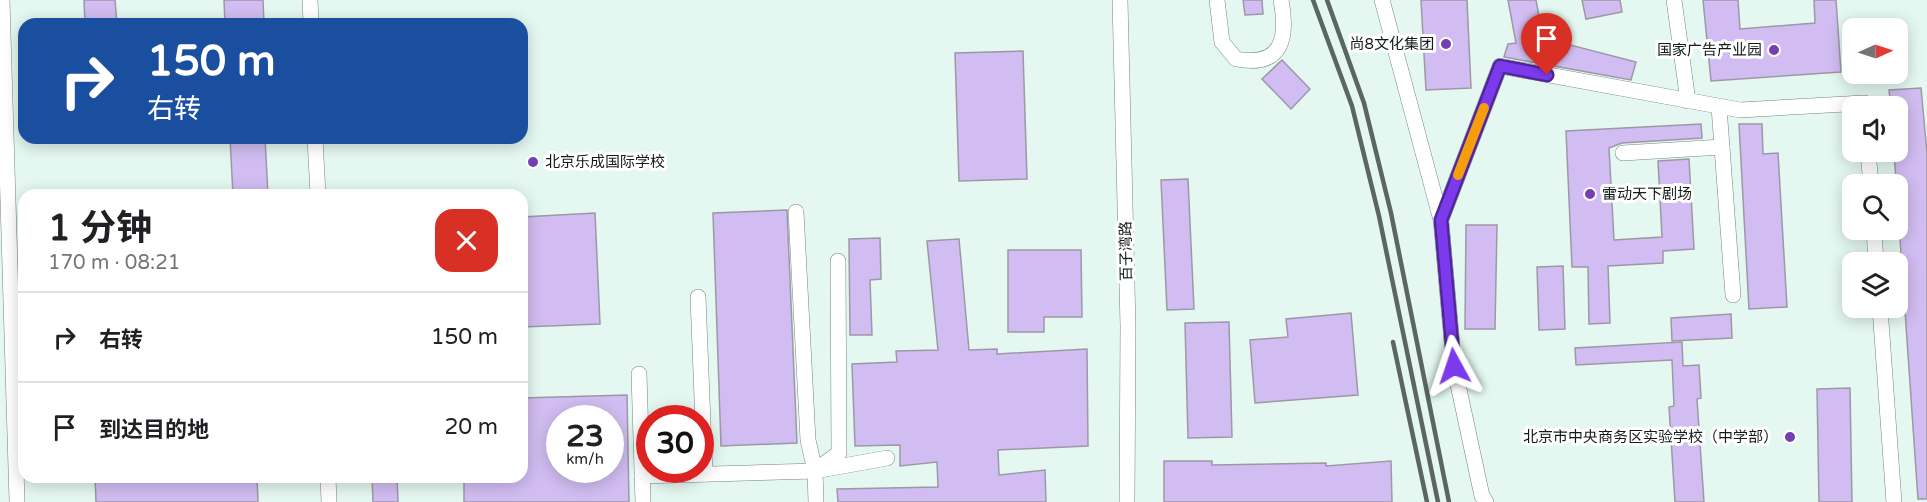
<!DOCTYPE html>
<html lang="zh">
<meta charset="utf-8">
<style>
:root{--surface:#fff;--page:#f2f2f2;--text:#202124;--muted:#757577;--line:#e0e0e0}
body{margin:0;font-family:"Varela Round","Noto Sans SC",sans-serif;background:var(--page);color:var(--text);height:100vh;display:flex;flex-direction:column;font-size:22px;white-space:nowrap}
*{box-sizing:border-box;margin:0}
p{font-size:20px;color:var(--muted)}
.icon{flex:none;width:33px;height:33px;fill:none;stroke:currentColor;stroke-width:2;stroke-linecap:round;stroke-linejoin:round}
.map{position:relative;flex:1;overflow:hidden}
.details{position:absolute;left:18px;top:189px;width:510px;height:294px;display:flex;flex-direction:column;background:var(--surface);border-radius:18px;box-shadow:0 3px 15px #0003}
.details>*{flex:none}
.banner{position:absolute;left:18px;top:18px;width:510px;height:126px;border-radius:18px;box-shadow:0 3px 15px #0003;background:#1a4fa0;color:#fff;overflow:hidden}
.needle{width:39px;rotate:87deg}
.controls{position:absolute;left:1842px;top:18px;display:grid;gap:12px}
.controls a{display:grid;place-items:center;width:66px;height:66px;border-radius:12px;background:var(--surface);box-shadow:0 3px 15px #0003;font-size:30px}
.speed{position:absolute;left:546px;top:405px;display:flex;gap:12px;font-size:30px;font-weight:700;text-align:center}
.speed>*{display:grid;place-content:center;width:78px;height:78px;border-radius:50%;background:var(--surface);box-shadow:0 3px 15px #0003;line-height:1}
.speed small{font-size:15px;font-weight:400}
.speed .limit{border:9px solid #d22;background:#fff;color:#111}
.pin{position:absolute;display:grid;place-items:center;width:51px;height:51px;color:#fff;margin:-62px -26px;border-radius:50% 50% 50% 0;rotate:-45deg;box-shadow:0 0 6px #0007}
.pin .icon{rotate:45deg}
.me{position:absolute;width:66px;margin:-33px;rotate:355deg;stroke-linejoin:round;filter:drop-shadow(0 0 4px #0008)}
.turn{display:flex;align-items:center;gap:21px;height:126px;padding:0 30px;font-size:27px}
.turn .icon{width:78px;height:78px;stroke-width:2.5}
.turn b{display:block;font-size:42px;line-height:51px}
.round{display:grid;place-items:center;flex:none;width:63px;height:63px;border-radius:18px;background:var(--page)}
.head{display:flex;align-items:center;justify-content:space-between;height:102px;padding:0 30px}
h1{font-size:36px;font-weight:700;line-height:45px}
ul{padding:0;list-style:none}
li{display:flex;align-items:center;gap:18px;height:90px;padding:0 30px;border-top:2px solid var(--line)}
li div{flex:1}
li b{display:block;font-size:22px}
li em{font-style:normal}
.map>svg:first-child{display:block}
.building{fill:#d1bdf1;stroke:#9d98a6;stroke-width:1.5;fill-rule:evenodd}
.lines{fill:none;stroke-linecap:round;stroke-linejoin:round}
.minor-casing{stroke:#748681;stroke-width:16}
.minor{stroke:#fff;stroke-width:15}
.rail{stroke:#5b6663;stroke-width:4.5}
.route-casing{stroke:#51269a;stroke-width:15}
.route{stroke:#7c3aed;stroke-width:10}
.slow{stroke:#f59e0b;stroke-width:10}
.poi-dot{fill:#763eb4;stroke:#fff;stroke-width:2}
.labels{text-anchor:middle;dominant-baseline:central;stroke-width:6;stroke-linejoin:round;paint-order:stroke}
.poi-label{font-size:15px;fill:#131a18;stroke:#fff;text-anchor:end}
.street-label{font-size:15px;fill:#131a18;stroke:#fff}
</style>
<div class="map">
<svg width="1927" height="502" viewBox="0 0 1927 502">
<rect width="100%" height="100%" fill="#e4f7f1"/>
<!-- building -->
<g class="building">
<polygon points="84,0 115,0 117,24 85,24"/>
<polygon points="224,0 263,0 264,24 225,24"/>
<polygon points="1243,0 1262,0 1263,14 1245,15"/>
<polygon points="1421,0 1467,0 1471,88 1426,90"/>
<polygon points="1508,0 1536,0 1543,38 1636,62 1631,80 1504,57 1508,44 1516,43"/>
<polygon points="1582,0 1620,0 1622,12 1586,19"/>
<polygon points="1703,0 1738,0 1740,29 1815,23 1814,0 1836,0 1841,72 1711,81"/>
<polygon points="1023,51 1027,179 959,181 955,53"/>
<polygon points="1282,60 1310,89 1291,109 1262,79"/>
<polygon points="1921,88 1927,153 1927,499 1918,499 1894,152 1898,152 1898,106 1891,106 1889,90"/>
<polygon points="1701,124 1702,138 1622,143 1609,148 1614,240 1662,237 1658,161 1689,159 1694,249 1663,251 1663,263 1608,266 1610,323 1589,324 1588,267 1572,267 1566,131"/>
<polygon points="1739,124 1762,124 1763,154 1778,153 1787,307 1749,309"/>
<polygon points="230,138 265,138 268,195 233,195"/>
<polygon points="1188,179 1194,309 1167,310 1161,180"/>
<polygon points="787,210 797,443 721,446 713,213"/>
<polygon points="595,213 600,324 522,327 522,217"/>
<polygon points="1466,225 1497,225 1495,329 1465,329"/>
<polygon points="880,238 881,279 870,280 872,335 850,335 849,239"/>
<polygon points="959,239 969,350 997,349 997,354 1087,349 1088,446 998,450 999,475 1045,470 1046,502 838,502 837,489 938,487 937,462 900,466 900,445 855,446 852,364 897,362 896,351 938,350 927,241"/>
<polygon points="1008,250 1081,250 1082,317 1044,317 1044,332 1008,332"/>
<polygon points="1563,266 1565,329 1539,330 1537,267"/>
<polygon points="1351,313 1358,395 1255,403 1250,340 1288,337 1286,319"/>
<polygon points="1731,314 1732,338 1672,341 1671,318"/>
<polygon points="1229,322 1232,437 1188,438 1185,323"/>
<polygon points="1682,342 1683,366 1699,365 1701,398 1697,399 1704,502 1675,502 1669,407 1674,406 1672,360 1576,365 1575,348"/>
<polygon points="1850,388 1852,502 1819,502 1817,389"/>
<path d="M627,395L629,502H464V477H522V398ZM560,418H610V470H560Z"/>
<polygon points="1164,461 1212,461 1212,465 1326,463 1326,466 1391,461 1392,502 1164,502"/>
<polygon points="95,477 257,477 258,502 96,502"/>
<polygon points="372,477 397,477 398,502 373,502"/>
</g>
<g class="lines">
<defs>
<g id="minor">
<polyline points="2,0 17,502"/>
<polyline points="310,0 311,24"/>
<polyline points="1120,0 1128,326 1127,502"/>
<path d="M1217,0L1222,42L1236,59C1283,68 1288,37 1281,0"/>
<polyline points="1382,0 1441,220"/>
<polyline points="1674,0 1688,101"/>
<polyline points="1719,107 1733,295"/>
<polyline points="315,138 318,195"/>
<polyline points="1868,152 1871,184"/>
<polyline points="1623,153 1722,147"/>
<polyline points="796,212 808,440 815,471 816,502"/>
<polyline points="1874,230 1876,262"/>
<polyline points="698,297 705,474"/>
<polyline points="1880,308 1894,502"/>
<polyline points="639,374 643,502"/>
<polyline points="817,469 839,453 838,261"/>
<polyline points="642,476 815,471 887,458"/>
<polyline points="328,477 329,502"/>
<polyline points="1486,502 1482,496 1454,366 1441,220 1500,66 1740,110 1864,103 1865,106"/>
</g>
</defs>
<!-- minor casing -->
<use href="#minor" class="minor-casing"/>
<!-- minor -->
<use href="#minor" class="minor"/>
<!-- rail -->
<g class="rail">
<polyline points="1313,0 1352,106 1379,216 1438,502"/>
<polyline points="1327,0 1364,103 1391,213 1449,502"/>
<polyline points="1393,342 1427,502"/>
</g>
</g>
<g class="lines">
<defs>
<polyline id="route" points="1454,366 1441,220 1500,66 1547,75"/>
</defs>
<!-- route casing -->
<use href="#route" class="route-casing"/>
<!-- route -->
<use href="#route" class="route"/>
<!-- slow -->
<polyline class="slow" points="1458,175 1484,108"/>
</g>
<!-- markers -->
<g class="poi-dot">
<circle cx="1446" cy="44" r="6"/>
<circle cx="1774" cy="50" r="6"/>
<circle cx="533" cy="162" r="6"/>
<circle cx="1590" cy="194" r="6"/>
<circle cx="1790" cy="437" r="6"/>
</g>
<g class="labels">
<!-- poi labels -->
<g class="poi-label">
<text x="1434" y="44">尚8文化集团</text>
<text x="1762" y="50">国家广告产业园</text>
<text x="545" y="162" text-anchor="start">北京乐成国际学校</text>
<text x="1602" y="194" text-anchor="start">雷动天下剧场</text>
<text x="1778" y="437">北京市中央商务区实验学校（中学部）</text>
</g>
<!-- street labels -->
<g class="street-label">
<text transform="translate(1126 251) rotate(-91)">百子湾路</text>
</g>
</g>
</svg>
<div class="controls">
<a><svg class="needle" viewBox="-14 -14 28 28"><path d="M0-13l5 13h-10z" fill="#e53935"/><path d="M0 13l5-13h-10z" fill="#757577"/></svg></a>
<a><svg class="icon" aria-label="sound" viewBox="0 0 24 24"><path d="M4 9h4l5-4v14l-5-4H4zM17 9q2 3 0 6"/></svg></a>
<a><svg class="icon" aria-label="search" viewBox="0 0 24 24"><circle cx="10" cy="10" r="6"/><path d="M15 15l6 6"/></svg></a>
<a><svg class="icon" aria-label="layers" viewBox="0 0 24 24"><path d="M12 4l9 5-9 5-9-5zM3 14l9 5 9-5"/></svg></a>
</div>
<div class="speed"><div>23<small>km/h</small></div><div class="limit">30</div></div>
<div class="pin" style="left:1547px;top:75px;background:#d93025"><svg class="icon" aria-label="arrive" viewBox="0 0 24 24"><path d="M6 21V4h12l-3 4 3 4H6"/></svg></div>
<svg class="me" style="left:1454px;top:366px" viewBox="-20 -20 40 40"><path d="M0-17L14 15 0 8-14 15z" fill="#7c3aed" stroke="#fff" stroke-width="4"/></svg>
<div class="banner">
<div class="turn"><svg class="icon" aria-label="right" viewBox="0 0 24 24"><path d="M7 20v-9h11M14 6l5 5-5 5"/></svg><div><b>150 m</b>右转</div></div>
</div>
<section class="details">
<div class="head"><div><h1>1 分钟</h1><p>170 m · 08:21</p></div><a class="round" style="background:#d93025;color:#fff"><svg class="icon" aria-label="close" viewBox="0 0 24 24"><path d="M6 6l12 12M18 6L6 18"/></svg></a></div>
<ul>
<li><svg class="icon" aria-label="right" viewBox="0 0 24 24"><path d="M7 20v-9h11M14 6l5 5-5 5"/></svg><div><b>右转</b></div><em>150 m</em></li>
<li><svg class="icon" aria-label="arrive" viewBox="0 0 24 24"><path d="M6 21V4h12l-3 4 3 4H6"/></svg><div><b>到达目的地</b></div><em>20 m</em></li>
</ul>
</section>
</div>
